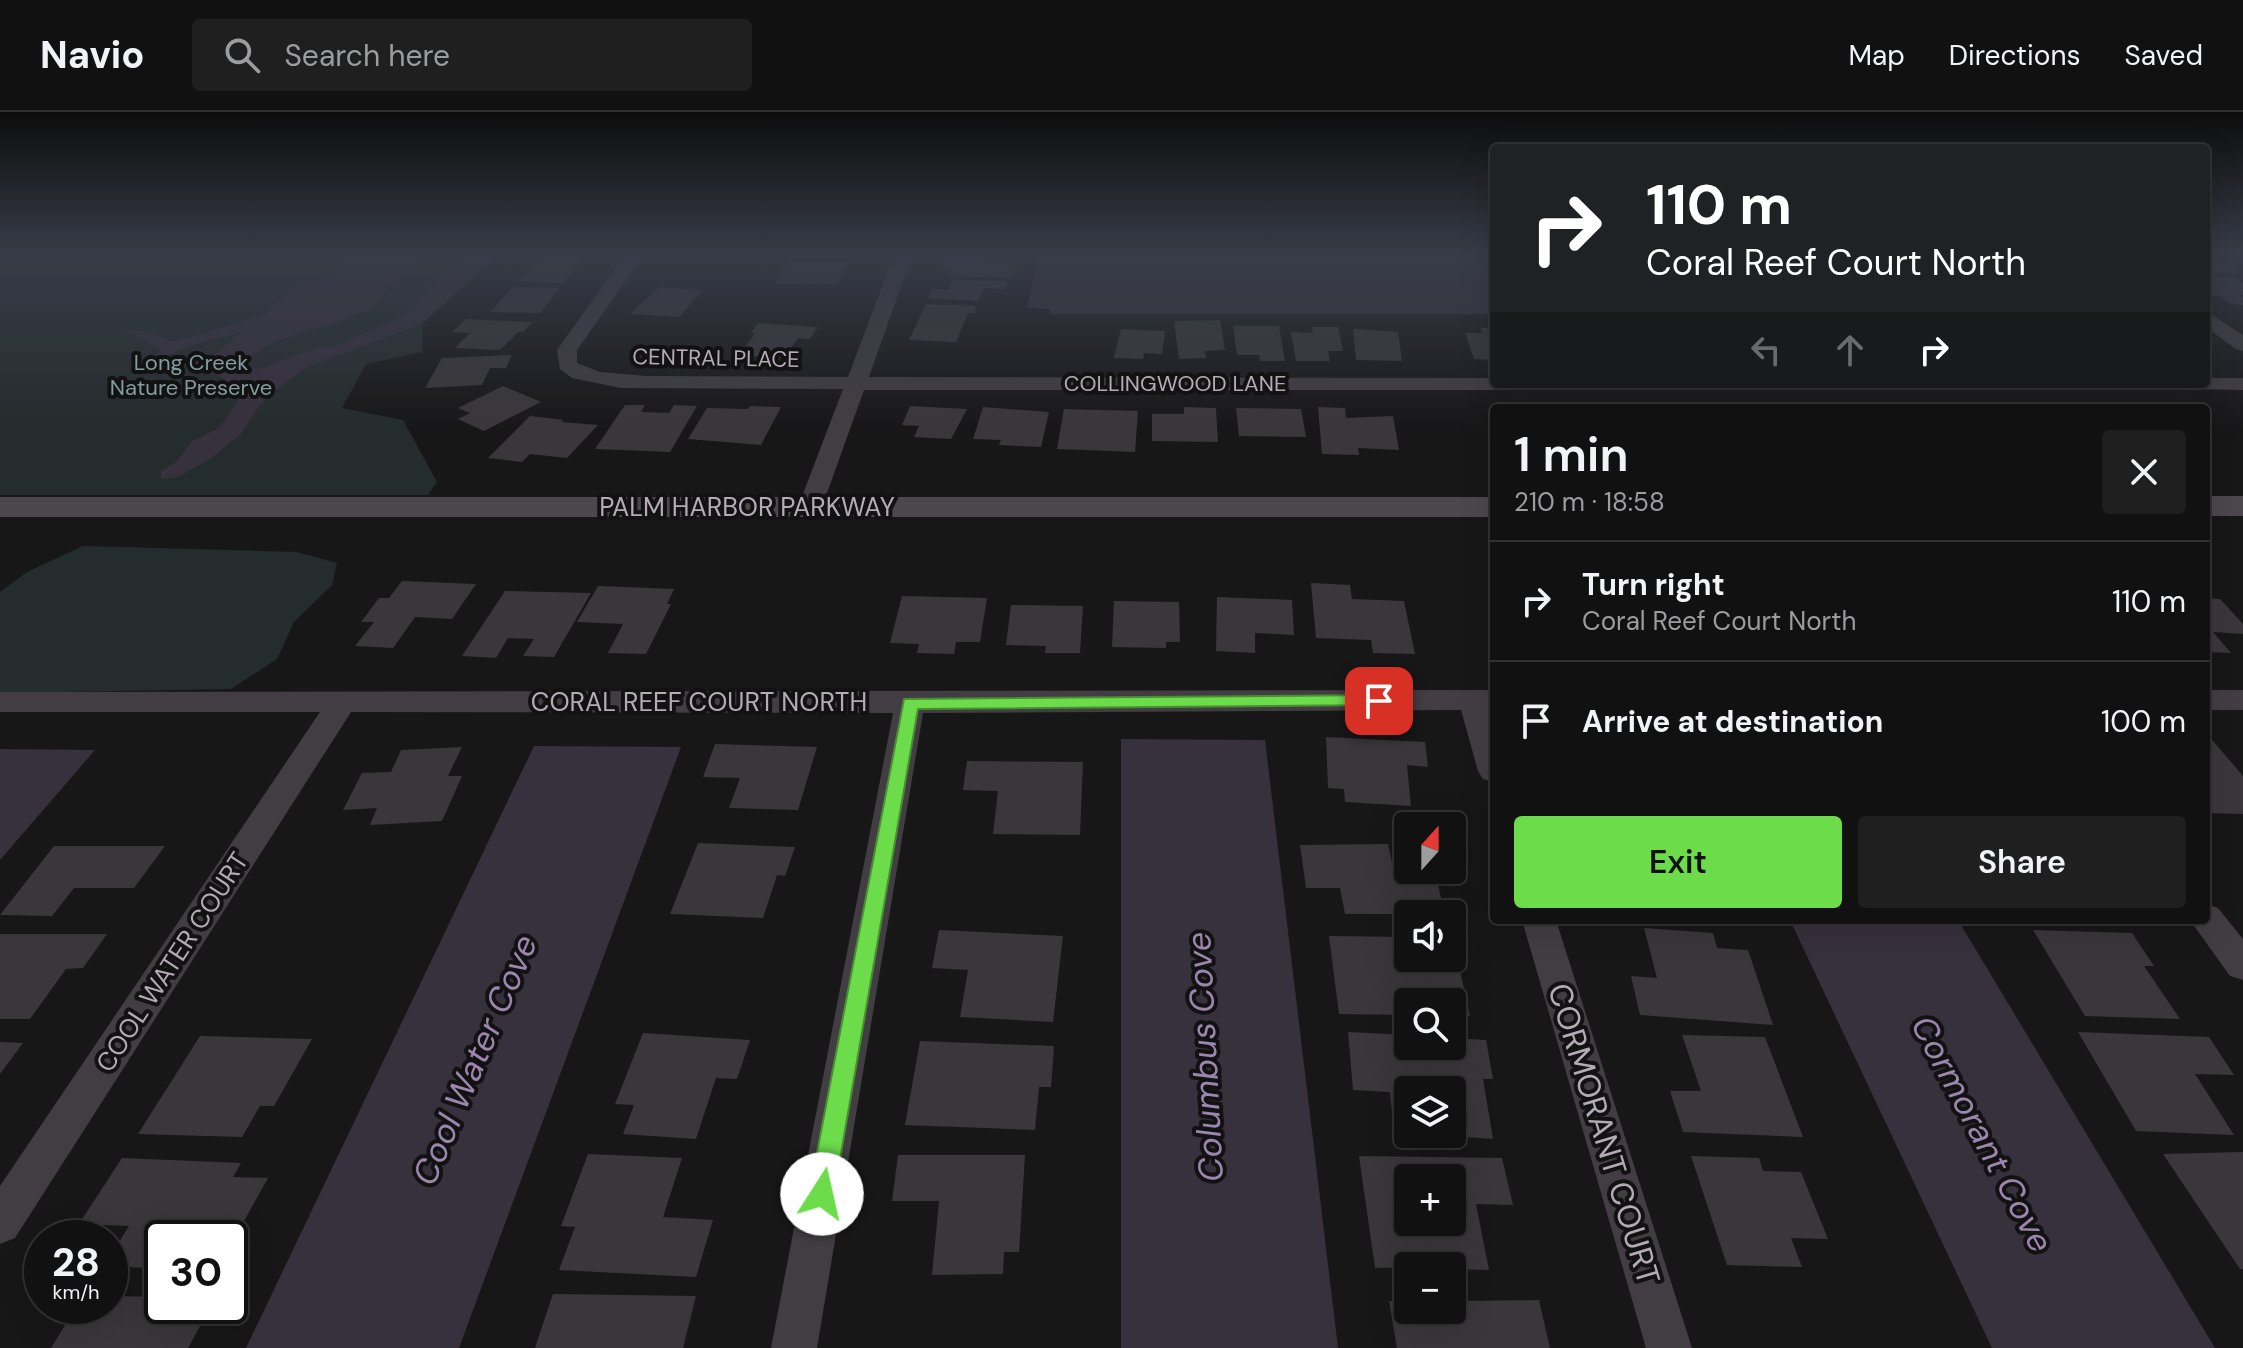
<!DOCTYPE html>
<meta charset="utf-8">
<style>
:root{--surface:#121112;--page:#1f1f20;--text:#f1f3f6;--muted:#9c9d9f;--line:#313132;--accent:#6ddc4b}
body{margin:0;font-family:"DM Sans",sans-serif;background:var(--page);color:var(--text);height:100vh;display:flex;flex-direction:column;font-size:30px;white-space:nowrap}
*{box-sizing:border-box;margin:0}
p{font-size:26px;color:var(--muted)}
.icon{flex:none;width:44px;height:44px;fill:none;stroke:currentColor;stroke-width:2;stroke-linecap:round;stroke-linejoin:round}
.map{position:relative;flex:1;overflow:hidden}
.side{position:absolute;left:1490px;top:292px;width:720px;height:520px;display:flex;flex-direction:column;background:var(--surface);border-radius:8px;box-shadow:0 8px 32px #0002,0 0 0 2px var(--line)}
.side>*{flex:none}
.guide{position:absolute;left:1490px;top:32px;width:720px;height:244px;border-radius:8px;box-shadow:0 8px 32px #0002,0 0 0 2px var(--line);background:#202124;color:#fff;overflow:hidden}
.needle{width:52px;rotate:21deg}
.fabs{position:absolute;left:1394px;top:700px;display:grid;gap:16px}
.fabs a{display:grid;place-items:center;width:72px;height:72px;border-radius:8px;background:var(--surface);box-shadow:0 8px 32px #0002,0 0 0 2px var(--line);font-size:40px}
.speed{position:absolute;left:24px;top:1108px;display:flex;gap:16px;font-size:40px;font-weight:700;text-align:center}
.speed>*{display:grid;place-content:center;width:104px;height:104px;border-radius:50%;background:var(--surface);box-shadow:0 8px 32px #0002,0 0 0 2px var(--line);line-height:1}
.speed small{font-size:20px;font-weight:400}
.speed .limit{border:4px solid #111;border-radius:12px;background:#fff;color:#111}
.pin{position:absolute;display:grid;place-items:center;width:68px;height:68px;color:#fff;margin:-34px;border-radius:16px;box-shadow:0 4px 12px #0006}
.me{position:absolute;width:88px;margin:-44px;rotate:10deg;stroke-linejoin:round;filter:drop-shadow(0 0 6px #0008)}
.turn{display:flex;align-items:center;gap:28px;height:168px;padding:0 24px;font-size:36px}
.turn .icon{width:104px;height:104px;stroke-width:2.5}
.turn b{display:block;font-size:56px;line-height:68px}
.lanes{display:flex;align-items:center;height:76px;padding:0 24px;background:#0003;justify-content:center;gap:40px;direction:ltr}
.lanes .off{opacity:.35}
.round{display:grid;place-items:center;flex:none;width:84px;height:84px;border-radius:8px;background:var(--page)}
.head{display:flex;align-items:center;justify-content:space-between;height:136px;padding:0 24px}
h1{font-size:48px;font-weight:600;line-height:60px}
.cta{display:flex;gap:16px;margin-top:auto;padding:16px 24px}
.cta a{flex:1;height:92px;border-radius:8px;background:var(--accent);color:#111;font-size:32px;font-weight:600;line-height:92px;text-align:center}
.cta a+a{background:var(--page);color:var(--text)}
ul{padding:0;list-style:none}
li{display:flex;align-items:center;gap:24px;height:120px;padding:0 24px;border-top:2px solid var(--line)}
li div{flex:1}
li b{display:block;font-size:30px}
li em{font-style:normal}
header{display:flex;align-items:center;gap:48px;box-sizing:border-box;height:112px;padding:0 40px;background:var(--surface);border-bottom:2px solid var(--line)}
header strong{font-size:38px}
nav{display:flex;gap:44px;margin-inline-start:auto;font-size:28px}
.search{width:560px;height:72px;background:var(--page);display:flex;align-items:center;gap:20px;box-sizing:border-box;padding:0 28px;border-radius:8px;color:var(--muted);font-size:30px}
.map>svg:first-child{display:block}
.green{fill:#252c2d}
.water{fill:#37303d}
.building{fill:#3a373a;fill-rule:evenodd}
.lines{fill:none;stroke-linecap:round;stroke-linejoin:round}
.street{fill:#423d42;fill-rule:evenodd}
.secondary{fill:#4c474d;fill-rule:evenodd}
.route{fill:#6ddc4b;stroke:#478f31;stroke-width:2}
.labels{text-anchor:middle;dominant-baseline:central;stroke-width:8;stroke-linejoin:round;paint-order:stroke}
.far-street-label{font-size:22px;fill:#b4abb7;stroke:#131213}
.far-park-label{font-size:22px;fill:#849b9f;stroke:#131213}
.street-label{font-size:26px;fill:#b4abb7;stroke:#131213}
.near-street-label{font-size:32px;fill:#b4abb7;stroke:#131213}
.near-water-label{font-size:34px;font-style:italic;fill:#9c86ae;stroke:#131213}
</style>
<header>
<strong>Navio</strong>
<div class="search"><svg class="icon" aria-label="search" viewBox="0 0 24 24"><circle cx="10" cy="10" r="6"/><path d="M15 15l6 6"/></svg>Search here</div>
<nav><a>Map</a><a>Directions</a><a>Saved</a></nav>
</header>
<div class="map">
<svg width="2243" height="1236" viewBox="0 0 2243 1236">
<rect width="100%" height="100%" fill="#181718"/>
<!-- green -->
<g class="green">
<polygon points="0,143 497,143 423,211 422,240 366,252 342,296 403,308 437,370 428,383 0,383"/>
<polygon points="83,434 297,440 337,451 332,473 294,510 277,547 231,577 0,581 0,480 27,460"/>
</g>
<!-- water -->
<g class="water">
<path d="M346,143H428C417,151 404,162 394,171C384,179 379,191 367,198C329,219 280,218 246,248L249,254L259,257L316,236L337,234L406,202L447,157L469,143H497L423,211L303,257L262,290L241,322L209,348L177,365L161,367V359L176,350L192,329L219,316L242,283L241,279L219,264L208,248L241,220L194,232L131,259L162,238L122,216L152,221L171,229L191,225L264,203L289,181L334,163L340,159V150Z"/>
<polygon points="1039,143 1494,143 1494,202 1050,202 1050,197 1027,196"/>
<polygon points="1121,627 1265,628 1338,1236 1121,1236"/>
<polygon points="534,634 681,635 459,1236 246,1236"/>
<polygon points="0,637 95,638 0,748"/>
<polygon points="1790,808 1958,808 2215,1236 1992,1236"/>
</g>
<!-- building -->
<g class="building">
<polygon points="543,144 583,145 564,171 518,169"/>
<polygon points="2206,144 2212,148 2222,148 2239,161 2206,160"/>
<polygon points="946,146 1010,148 1008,153 1016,153 1012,166 949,164 952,157 942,156"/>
<polygon points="788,149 848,150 837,172 775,171"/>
<polygon points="2206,165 2233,165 2243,172 2243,183 2239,183 2243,186 2243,193 2231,192 2220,184 2210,183 2206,180"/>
<polygon points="953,167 1008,170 1005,177 984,176 978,189 928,186 932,177 948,178"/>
<polygon points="513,175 560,176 540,201 490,200"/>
<polygon points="659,175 703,178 679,205 630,202"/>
<polygon points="926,192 977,194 974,201 968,201 956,230 909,228"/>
<polygon points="466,207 533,210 523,220 518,220 500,238 455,236 470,221 452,220"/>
<polygon points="1220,208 1225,238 1205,239 1206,246 1179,247 1174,209"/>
<polygon points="758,211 818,215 810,227 798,226 784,246 739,243 755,221 751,221"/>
<polygon points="1233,214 1279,214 1285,249 1260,249 1259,243 1237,243"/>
<polygon points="1312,215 1338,215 1343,239 1328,239 1330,249 1296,249 1291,220 1313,221"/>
<polygon points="1480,216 1494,216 1494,248 1474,247 1465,221 1483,221"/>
<polygon points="1121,217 1165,219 1162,242 1144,241 1143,247 1114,246"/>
<polygon points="1353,217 1398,220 1402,249 1356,248"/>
<polygon points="512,243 506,256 490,256 482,273 425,276 442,246"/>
<polygon points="503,274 541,290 484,319 458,307 470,301 458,296"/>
<polygon points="625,293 645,293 641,300 669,301 674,293 697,294 670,340 595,337"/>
<polygon points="750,294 781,295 761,333 688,327 707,296 748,297"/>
<polygon points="910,294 967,297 951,327 914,325 919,314 902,313"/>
<polygon points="983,295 1049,300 1041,335 999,333 1001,328 973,327"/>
<polygon points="1184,295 1216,296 1218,330 1152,329 1152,302 1184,302"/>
<polygon points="1318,295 1345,296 1346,306 1393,304 1399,338 1358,336 1359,343 1322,342"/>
<polygon points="1236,296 1301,297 1306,325 1239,324"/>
<polygon points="1064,297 1138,299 1135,340 1057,337"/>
<polygon points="530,304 564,308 561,310 598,313 567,346 530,342 522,350 488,346"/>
<polygon points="402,469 476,472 452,507 415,505 393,536 355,534 374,510 361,510 379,486 389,486"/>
<polygon points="1311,471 1350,473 1352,487 1404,489 1415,542 1373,541 1371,528 1316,526"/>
<polygon points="598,474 674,477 667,492 671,492 646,542 608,541 623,512 577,510"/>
<polygon points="505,479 591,481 554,545 523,544 534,527 508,526 496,546 462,544"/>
<polygon points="902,484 987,486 980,530 956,530 954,542 917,541 919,532 890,531"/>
<polygon points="1217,485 1292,488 1294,523 1255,521 1255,541 1216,539"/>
<polygon points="2206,486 2220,487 2243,512 2243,522 2213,520 2231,541 2206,540"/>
<polygon points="1114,489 1179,490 1180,530 1166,530 1166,536 1112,535"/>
<polygon points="1011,493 1083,494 1080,541 1045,541 1046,534 1006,533"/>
<polygon points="1326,625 1425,630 1428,655 1407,653 1411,694 1345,690 1344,677 1328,676"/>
<polygon points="2206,629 2213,629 2243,664 2243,702 2206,701"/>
<polygon points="715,632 817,635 798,698 729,696 740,666 703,665"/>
<polygon points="462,635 448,664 462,664 442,709 370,713 377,696 343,698 362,661 391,660 401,638"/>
<polygon points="967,649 1083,650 1080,723 993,722 998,679 963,678"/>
<polygon points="698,731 795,735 785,764 777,763 763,806 670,802"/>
<polygon points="1388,732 1395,765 1436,765 1445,802 1345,802 1340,776 1306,776 1300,733"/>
<polygon points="54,734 165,734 134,776 74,776 52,804 0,803"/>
<polygon points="1644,816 1713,821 1717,836 1748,838 1773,913 1640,903 1631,864 1657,866"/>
<polygon points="939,818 1063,824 1053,910 960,905 968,858 932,856"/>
<polygon points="2033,818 2132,821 2154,854 2144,854 2180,907 2085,904"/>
<polygon points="0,822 107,822 83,856 66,857 30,907 0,907"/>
<polygon points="1329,824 1408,825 1408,846 1422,846 1424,854 1459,854 1470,904 1452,904 1452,890 1408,890 1408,903 1339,902"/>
<polygon points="1348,920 1408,923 1408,934 1452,934 1452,926 1486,928 1493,967 1483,967 1493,1027 1452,1024 1452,978 1408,978 1408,1021 1394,1021 1390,980 1353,978"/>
<polygon points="2078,920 2209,925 2234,963 2195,962 2234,1023 2136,1019"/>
<polygon points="643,921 750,928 737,967 716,966 696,1027 623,1022 634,993 615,992"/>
<polygon points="1682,923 1765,925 1803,1025 1683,1020 1670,979 1701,979"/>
<polygon points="200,924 312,927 274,994 260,994 242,1025 138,1022"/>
<polygon points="920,929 1054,934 1051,975 1039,975 1035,1018 905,1013"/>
<polygon points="0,930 23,931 0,962"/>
<polygon points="2243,1040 2243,1157 2240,1157 2163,1042"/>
<polygon points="588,1042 682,1046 663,1105 713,1108 696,1165 559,1158 575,1115 561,1114"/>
<polygon points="898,1043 1025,1043 1019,1140 1004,1140 1003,1162 932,1163 939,1089 892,1089"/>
<path d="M1359,1044L1502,1046L1513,1093L1476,1092L1489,1158L1452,1157V1154L1375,1156ZM1408,1066H1452V1110H1408Z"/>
<polygon points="1691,1044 1759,1046 1763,1059 1801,1060 1828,1127 1791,1126 1802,1155 1727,1153"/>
<polygon points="122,1046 241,1051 233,1065 268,1066 230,1134 230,1126 162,1126 162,1157 110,1154 110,1145 129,1114 79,1112"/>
<polygon points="553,1182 696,1184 683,1236 535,1236"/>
<polygon points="110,1184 160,1185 150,1205 204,1207 188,1236 51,1236 77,1194 110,1194"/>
<polygon points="1539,1188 1550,1236 1397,1236 1389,1189 1408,1189 1408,1198 1452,1198 1452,1189"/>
</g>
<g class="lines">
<!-- street -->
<g class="street">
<polygon points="625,143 644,143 577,238 577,251 600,260 646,264 848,265 894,143 912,143 869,265 1494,266 1494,272 1505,272 1494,278 864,278 822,395 819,400 801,400 798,395 843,277 621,276 572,266 560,257 557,238"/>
<polygon points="2206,199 2243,223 2243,239 2236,237 2206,215"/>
<polygon points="2206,266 2243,266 2243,278 2198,277 2195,272 2206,272"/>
<polygon points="1494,578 1494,598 1491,598 1494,609 1494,670 1483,667 1478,659 1461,598 923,601 817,1236 771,1236 893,601 351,600 15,1126 0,1132 0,1074 320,600 0,600 0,580"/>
<rect x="2206" y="578" width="37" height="20"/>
<polygon points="2206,792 2218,796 2243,827 2243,868 2230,864 2190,808 2206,808"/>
<polygon points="1522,808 1556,808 1692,1236 1646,1236"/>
</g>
<!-- secondary -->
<g class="secondary">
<rect x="2206" y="384" width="37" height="20"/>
<rect x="0" y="385" width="1494" height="20"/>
</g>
</g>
<!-- sky -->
<linearGradient id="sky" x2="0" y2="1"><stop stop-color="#0d0d0d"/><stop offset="0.45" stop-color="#373c48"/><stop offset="1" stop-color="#373c48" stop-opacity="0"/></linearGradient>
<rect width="2243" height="316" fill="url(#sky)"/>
<!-- route -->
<polygon class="route" points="1379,583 1385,585 1388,589 1385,593 918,597 834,1082 831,1091 822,1095 813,1091 809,1082 904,587"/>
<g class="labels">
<!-- far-street labels -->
<g class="far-street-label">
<text transform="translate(716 246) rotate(1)">CENTRAL PLACE</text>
<text x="1175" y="271">COLLINGWOOD LANE</text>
</g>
<!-- far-park labels -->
<g class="far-park-label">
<text x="191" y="250">Long Creek<tspan x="191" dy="25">Nature Preserve</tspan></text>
</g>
<!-- street labels -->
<g class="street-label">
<text x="747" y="395">PALM HARBOR PARKWAY</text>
<text x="699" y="590">CORAL REEF COURT NORTH</text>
<text transform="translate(172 850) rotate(-57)">COOL WATER COURT</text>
</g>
<!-- near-street labels -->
<g class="near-street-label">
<text transform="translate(1604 1022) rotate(73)">CORMORANT COURT</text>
</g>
<!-- near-water labels -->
<g class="near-water-label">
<text transform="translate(1205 945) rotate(-93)">Columbus Cove</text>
<text transform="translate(475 948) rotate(-67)">Cool Water Cove</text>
<text transform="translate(1982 1022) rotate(62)">Cormorant Cove</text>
</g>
</g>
</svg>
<div class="fabs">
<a><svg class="needle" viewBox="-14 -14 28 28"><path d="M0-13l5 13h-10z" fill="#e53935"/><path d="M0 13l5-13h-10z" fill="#9c9d9f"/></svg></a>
<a><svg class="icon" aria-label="sound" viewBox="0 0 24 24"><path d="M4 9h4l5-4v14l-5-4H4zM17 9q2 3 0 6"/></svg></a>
<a><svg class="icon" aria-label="search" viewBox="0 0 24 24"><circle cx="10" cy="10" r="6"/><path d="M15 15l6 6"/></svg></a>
<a><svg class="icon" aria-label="layers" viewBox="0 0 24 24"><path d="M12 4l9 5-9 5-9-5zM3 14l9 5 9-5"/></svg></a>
<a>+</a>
<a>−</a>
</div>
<div class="speed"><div>28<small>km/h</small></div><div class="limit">30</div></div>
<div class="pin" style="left:1379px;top:589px;background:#d93025"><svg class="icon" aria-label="arrive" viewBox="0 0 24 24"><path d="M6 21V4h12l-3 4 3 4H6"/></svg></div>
<svg class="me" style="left:822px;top:1082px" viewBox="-20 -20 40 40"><circle r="19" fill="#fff"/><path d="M0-13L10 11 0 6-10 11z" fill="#6ddc4b"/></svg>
<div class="guide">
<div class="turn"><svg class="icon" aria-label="right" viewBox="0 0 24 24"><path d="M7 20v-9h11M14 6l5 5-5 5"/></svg><div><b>110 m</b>Coral Reef Court North</div></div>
<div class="lanes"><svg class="icon off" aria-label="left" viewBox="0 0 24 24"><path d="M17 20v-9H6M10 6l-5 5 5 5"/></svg><svg class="icon off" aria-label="ahead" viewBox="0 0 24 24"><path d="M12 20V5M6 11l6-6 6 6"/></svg><svg class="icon" aria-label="right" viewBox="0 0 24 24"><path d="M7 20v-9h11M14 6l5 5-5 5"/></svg></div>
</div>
<section class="side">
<div class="head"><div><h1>1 min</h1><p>210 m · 18:58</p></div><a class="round"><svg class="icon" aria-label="close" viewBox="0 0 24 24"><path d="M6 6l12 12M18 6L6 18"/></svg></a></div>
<ul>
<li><svg class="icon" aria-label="right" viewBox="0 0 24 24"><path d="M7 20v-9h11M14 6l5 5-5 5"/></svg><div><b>Turn right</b><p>Coral Reef Court North</p></div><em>110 m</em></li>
<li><svg class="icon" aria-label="arrive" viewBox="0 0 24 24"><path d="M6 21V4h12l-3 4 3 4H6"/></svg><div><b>Arrive at destination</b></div><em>100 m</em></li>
</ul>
<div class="cta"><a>Exit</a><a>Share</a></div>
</section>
</div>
